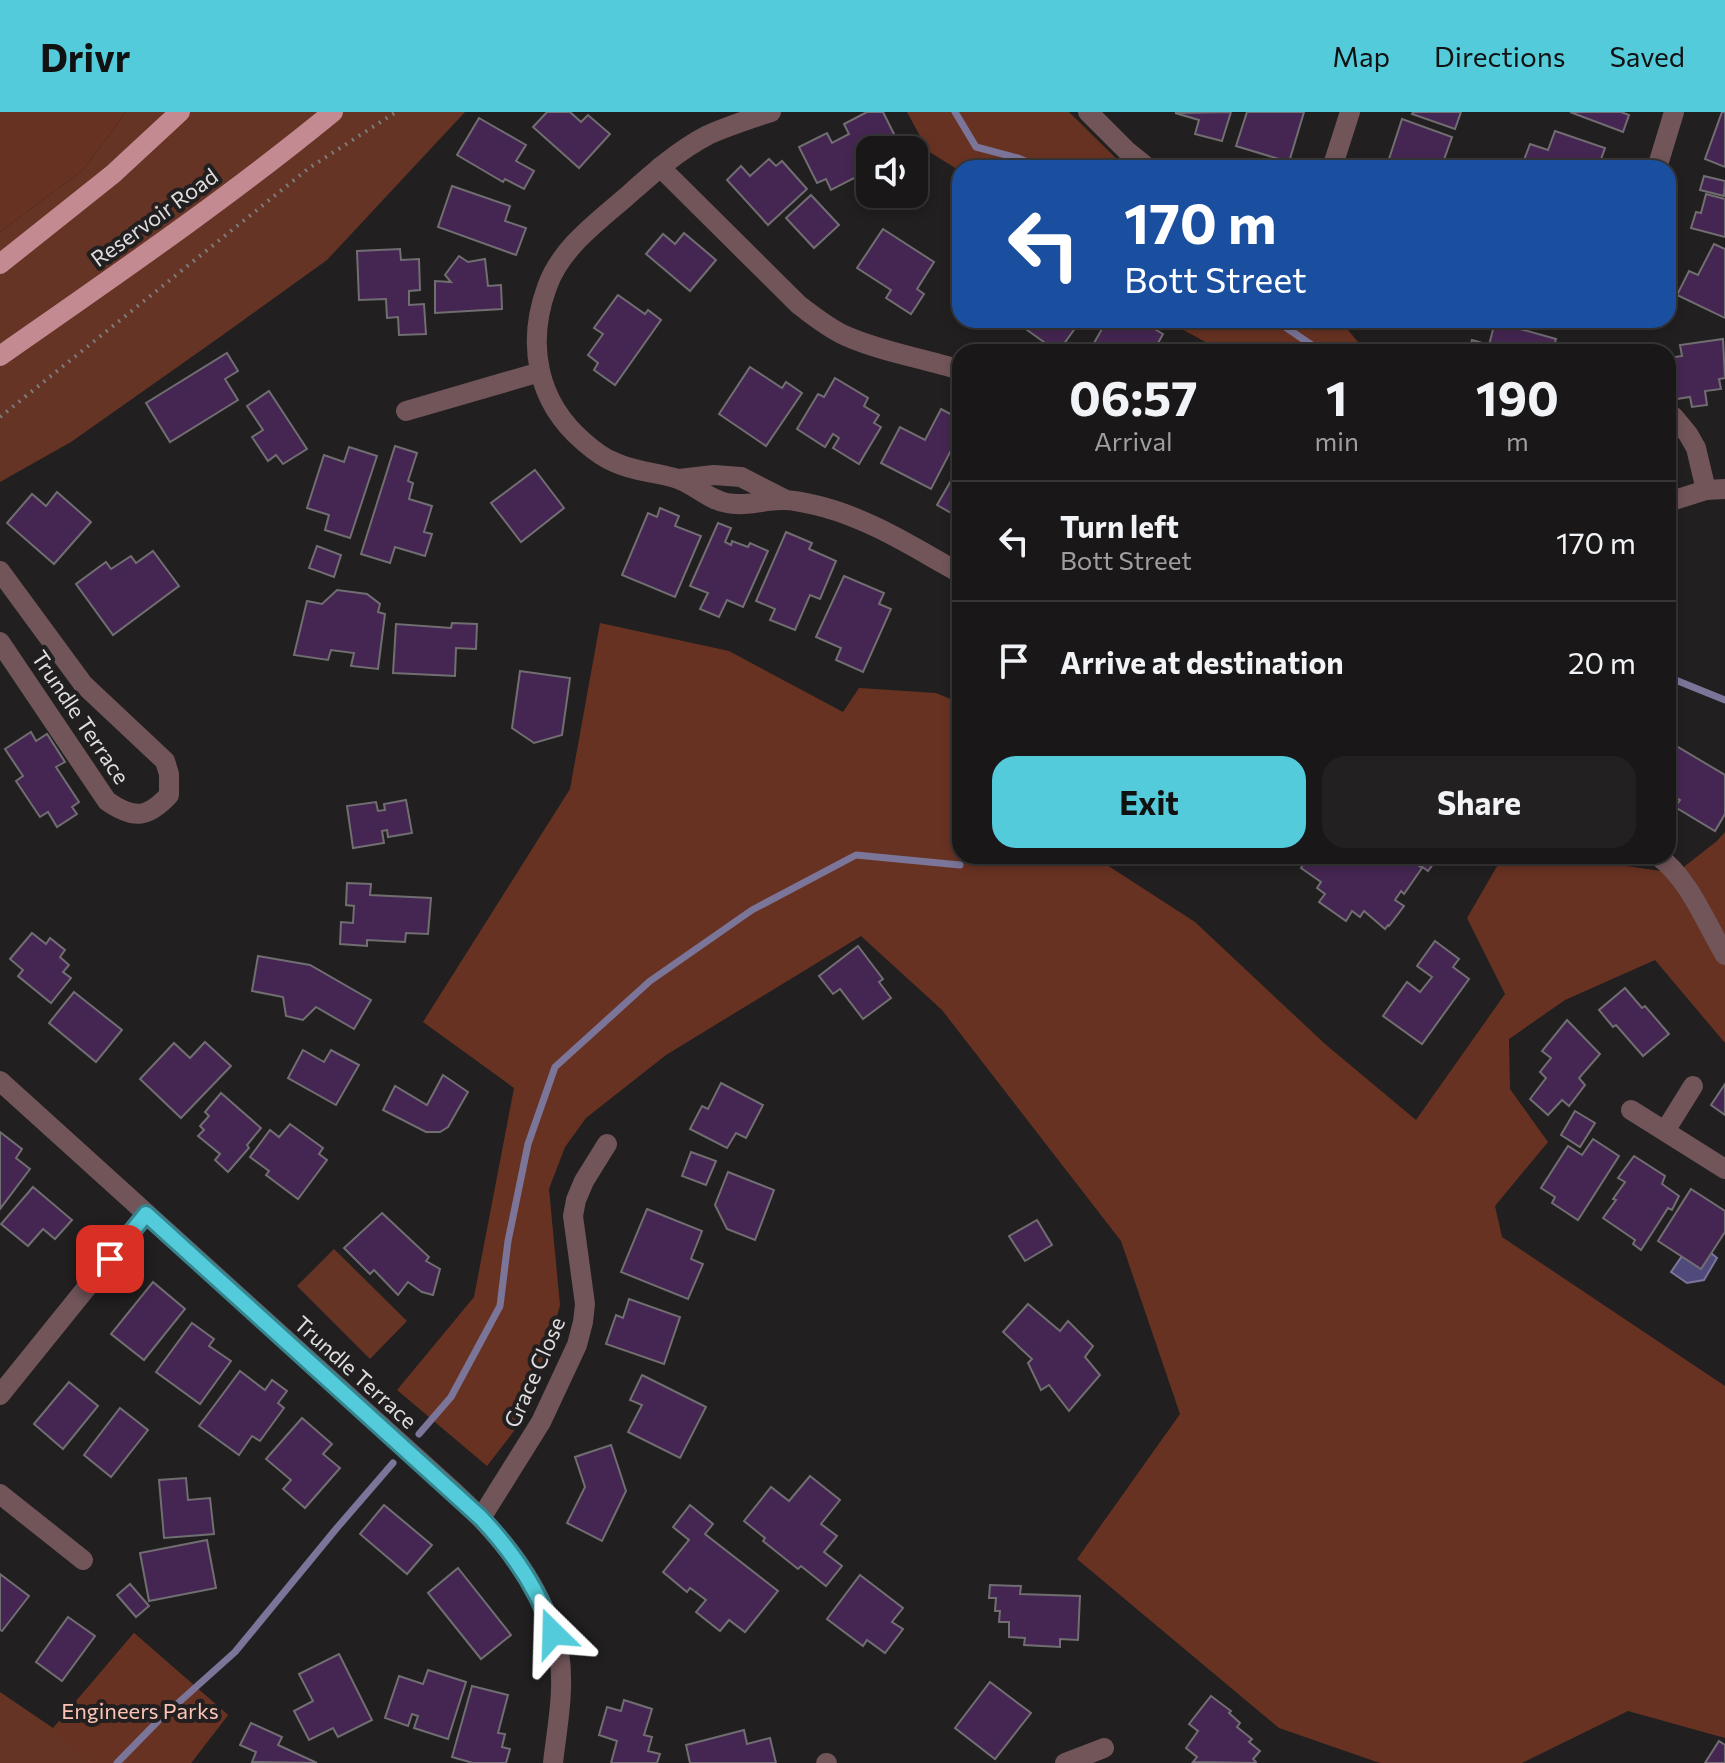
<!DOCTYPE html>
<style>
:root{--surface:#191718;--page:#222021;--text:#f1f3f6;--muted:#9f9fa2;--line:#373637;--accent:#53cbda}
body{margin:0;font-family:Commissioner,sans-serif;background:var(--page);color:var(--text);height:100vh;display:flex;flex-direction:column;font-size:30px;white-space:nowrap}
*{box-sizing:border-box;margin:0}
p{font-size:26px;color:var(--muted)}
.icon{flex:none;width:44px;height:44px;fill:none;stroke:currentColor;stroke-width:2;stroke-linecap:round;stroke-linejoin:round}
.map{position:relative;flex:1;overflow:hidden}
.panel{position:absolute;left:952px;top:232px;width:724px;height:520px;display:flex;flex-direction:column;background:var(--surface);border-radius:24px;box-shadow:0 4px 12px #0003,0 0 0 2px var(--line)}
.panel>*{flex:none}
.top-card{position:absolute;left:952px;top:48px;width:724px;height:168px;border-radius:24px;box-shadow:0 4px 12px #0003,0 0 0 2px var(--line);background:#1a4fa0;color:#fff;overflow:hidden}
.tools{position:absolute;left:856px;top:24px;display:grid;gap:16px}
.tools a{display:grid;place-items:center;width:72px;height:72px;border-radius:16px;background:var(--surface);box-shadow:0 4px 12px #0003,0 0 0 2px var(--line);font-size:40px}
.pin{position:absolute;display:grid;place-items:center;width:68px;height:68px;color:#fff;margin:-34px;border-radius:16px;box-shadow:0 4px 12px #0006}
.me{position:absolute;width:88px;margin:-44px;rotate:338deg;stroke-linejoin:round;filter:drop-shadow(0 0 6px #0008)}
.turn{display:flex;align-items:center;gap:28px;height:168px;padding:0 40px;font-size:36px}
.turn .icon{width:104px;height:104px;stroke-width:2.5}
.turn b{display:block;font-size:56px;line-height:68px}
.eta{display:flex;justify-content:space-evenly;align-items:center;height:136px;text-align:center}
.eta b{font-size:48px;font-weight:700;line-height:56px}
.cta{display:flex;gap:16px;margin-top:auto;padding:16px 40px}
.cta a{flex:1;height:92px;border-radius:24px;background:var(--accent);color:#111;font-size:32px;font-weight:700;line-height:92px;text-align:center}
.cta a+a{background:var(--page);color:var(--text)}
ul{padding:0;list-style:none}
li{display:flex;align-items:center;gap:24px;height:120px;padding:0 40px;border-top:2px solid var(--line)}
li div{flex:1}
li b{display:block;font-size:30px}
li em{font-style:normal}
header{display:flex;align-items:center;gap:48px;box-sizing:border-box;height:112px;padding:0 40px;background:var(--accent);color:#111}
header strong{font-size:38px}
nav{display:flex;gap:44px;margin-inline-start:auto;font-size:28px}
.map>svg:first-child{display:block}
.green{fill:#663425}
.forest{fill:#683222}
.water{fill:#50497c;stroke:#7b7599;stroke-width:2}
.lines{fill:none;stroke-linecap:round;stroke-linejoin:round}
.stream{stroke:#7b7599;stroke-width:7}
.building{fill:#452652;stroke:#706e71;stroke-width:2}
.path{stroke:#7d7b7c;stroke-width:4;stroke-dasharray:2 6;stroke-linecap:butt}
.street{stroke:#715559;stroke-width:20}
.primary{stroke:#c38a92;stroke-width:20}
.route-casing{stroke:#36848e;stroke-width:20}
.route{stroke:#53cbda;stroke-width:14}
.labels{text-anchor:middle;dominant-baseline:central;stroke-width:8;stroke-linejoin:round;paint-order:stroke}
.street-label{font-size:22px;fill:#dfddde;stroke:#211f20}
.park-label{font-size:22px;fill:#fcc4b4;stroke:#211f20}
</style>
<header>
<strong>Drivr</strong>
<nav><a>Map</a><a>Directions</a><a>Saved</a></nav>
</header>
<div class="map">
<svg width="1725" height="1651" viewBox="0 0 1725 1651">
<rect width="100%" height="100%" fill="#211f20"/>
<!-- green -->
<g class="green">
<polygon points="126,0 465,0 327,148 220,225 71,330 0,370 0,120 83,58"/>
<polygon points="334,1137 407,1209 370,1247 297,1174"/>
<polygon points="134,1521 228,1603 191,1651 0,1651 0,1580 53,1616"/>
</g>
<!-- forest -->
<g class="forest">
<polygon points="0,0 126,0 83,58 0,120"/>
<polygon points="907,0 1069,0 1126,56 960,56 960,59 928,39"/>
<polygon points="1165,208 1340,208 1366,240 1224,240"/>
<polygon points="600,511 729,539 843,600 859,576 936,581 960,591 960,744 1093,744 1195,810 1325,932 1416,1008 1505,882 1467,806 1503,744 1554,744 1676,761 1717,729 1725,720 1725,931 1655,848 1565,888 1509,927 1510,977 1548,1030 1495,1094 1502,1125 1725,1274 1725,1626 1628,1599 1522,1651 1381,1651 1374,1649 1279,1616 1077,1447 1180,1302 1121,1129 942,898 861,824 666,943 586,1006 565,1035 549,1077 560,1193 546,1248 524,1306 487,1354 397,1278 474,1185 514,976 423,910 570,677"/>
<polygon points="134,1521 228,1603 191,1651 92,1651 53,1617"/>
</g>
<!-- water -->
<polygon class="water" points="1711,1141 1717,1146 1704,1168 1687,1171 1671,1160 1682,1144"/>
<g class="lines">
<!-- stream -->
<g class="stream">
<polyline points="955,0 976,35 1018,46 1042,56"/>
<polyline points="1275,208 1322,240"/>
<polyline points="1668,565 1725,588"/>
<polyline points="419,1322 451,1285 500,1194 508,1129 528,1032 555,955 650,869 752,798 856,743 960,753"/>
<polyline points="117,1651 158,1609 235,1540 336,1417 393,1351"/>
</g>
</g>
<!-- building -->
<g class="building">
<polygon points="547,0 570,0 581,10 588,3 610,22 579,56 533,15"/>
<polygon points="867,0 883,0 902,38 870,38 870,58 831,78 826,67 817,71 799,35 827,21 832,31 849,22 844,12"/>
<polygon points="1231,0 1222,29 1195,22 1199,8 1175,1"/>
<polygon points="1247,0 1304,0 1289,50 1236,34"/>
<polygon points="1413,0 1461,0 1455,17 1412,2"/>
<polygon points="1570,0 1621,0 1629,3 1623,20"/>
<polygon points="1722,0 1725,0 1725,55 1705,47"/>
<polygon points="479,6 526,33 516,49 534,59 524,77 505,67 503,70 457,43"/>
<polygon points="1402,7 1452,25 1441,56 1415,56 1389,47"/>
<polygon points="1555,19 1605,36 1598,56 1521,56 1530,32 1548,38"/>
<polygon points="769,47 776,54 782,49 807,77 768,113 727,68 741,54 750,64"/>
<polygon points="1704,64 1725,69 1724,84 1700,78"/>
<polygon points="452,74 510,94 505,109 526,116 516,143 438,115"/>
<polygon points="1706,82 1725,87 1725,125 1691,116 1696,100 1701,101"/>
<polygon points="811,83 839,113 814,136 786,106"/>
<polygon points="883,117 934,150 917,177 924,182 911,202 886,186 891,178 857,156"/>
<polygon points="684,121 716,148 690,179 646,142 663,122 675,132"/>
<polygon points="1714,132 1725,137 1725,206 1677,183 1689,159 1698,163"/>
<polygon points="400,137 401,148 419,147 420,178 409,179 409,193 424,192 426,222 399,223 398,205 387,206 386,187 359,188 357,139"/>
<polygon points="459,144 468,150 485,147 488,174 501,173 502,197 435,201 435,169 451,170 445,163"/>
<polygon points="618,183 645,202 648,198 661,208 615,273 594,258 598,251 588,243 603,222 594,216"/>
<polygon points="1013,208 1081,208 1058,240"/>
<polygon points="1107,208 1139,208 1163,222 1153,240 1089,240"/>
<polygon points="1495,210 1556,227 1552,240 1469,240 1472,228 1489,233"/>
<polygon points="1723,227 1725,266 1719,267 1721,277 1705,279 1707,293 1692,295 1690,285 1670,288 1668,246 1682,244 1680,233"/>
<polygon points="227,241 238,259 225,267 238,288 170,330 146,291"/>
<polygon points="750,255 782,276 786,270 802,281 766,334 719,302"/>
<polygon points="835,266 868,286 864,294 879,303 874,311 881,315 859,352 833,336 839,326 833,322 825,335 797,317 818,282 824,285"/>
<polygon points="269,279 307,337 283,352 276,343 268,349 252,325 263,318 247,294"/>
<polygon points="941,297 960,307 960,321 931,377 881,351 900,315 925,328"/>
<polygon points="395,334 417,341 408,369 413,371 409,387 432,394 424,420 432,422 425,444 395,435 390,451 361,442"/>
<polygon points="349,335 377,344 350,426 325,418 329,403 307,396 324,343 344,350"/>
<polygon points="960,353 960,406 937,393"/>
<polygon points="535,358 564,396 521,430 491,391"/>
<polygon points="57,380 91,410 54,452 7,411 32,382 46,394"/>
<polygon points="660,396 679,404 675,414 701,424 675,485 622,463 648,401 657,405"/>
<polygon points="718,411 731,416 725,430 731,433 732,429 748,435 750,431 768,439 743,495 727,488 719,505 700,497 708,481 690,474"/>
<polygon points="786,420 812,431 809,437 836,449 820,487 810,483 795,518 770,508 775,497 756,489"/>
<polygon points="317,434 341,443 334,465 309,456"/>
<polygon points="153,439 179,474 113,523 76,472 106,450 111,457 131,444 136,451"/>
<polygon points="844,464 884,481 879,492 891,497 863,560 836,548 841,536 816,525"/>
<polygon points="337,478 367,482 380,492 378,500 385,502 378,557 351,554 354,541 331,538 328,548 294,543 307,489 322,492"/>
<polygon points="452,511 477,512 476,537 456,536 455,564 393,561 396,512 451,516"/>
<polygon points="520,559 570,566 562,623 534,631 512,616"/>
<polygon points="31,620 36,629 47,622 65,650 56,655 79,690 72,695 77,702 57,715 48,700 40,705 16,669 23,664 5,637"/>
<polygon points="1668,629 1725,663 1725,702 1715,719 1675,695 1680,688 1668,681"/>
<polygon points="406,688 412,721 388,725 387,718 382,719 384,731 353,736 347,694 376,690 378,699 385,698 384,692"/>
<polygon points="1304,744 1369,744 1376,749 1374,752 1375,753 1382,744 1389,746 1390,744 1405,744 1422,756 1404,782 1401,779 1395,788 1404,794 1389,814 1388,813 1385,817 1364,799 1360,805 1352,799 1346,809 1319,790 1325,782 1317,776 1321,770 1301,756 1307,746"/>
<polygon points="1422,744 1431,744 1436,748 1428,759 1417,751"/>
<polygon points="347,771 371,772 370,783 431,786 428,822 406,821 405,830 367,828 367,834 340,832 341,810 353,811 354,794 346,793"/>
<polygon points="32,821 46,832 50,826 65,838 60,845 69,853 63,860 71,866 51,891 18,864 23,858 10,847"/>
<polygon points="1435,829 1459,847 1453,855 1469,867 1422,932 1383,904 1407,870 1420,880 1432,865 1417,854"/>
<polygon points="858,834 883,867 879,870 891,886 863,907 840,877 833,882 819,864"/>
<polygon points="258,844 310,853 371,888 354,917 316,895 303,908 286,904 283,885 252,879"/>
<polygon points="1625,876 1642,896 1645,894 1669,922 1643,944 1616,913 1613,915 1599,898"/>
<polygon points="74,880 122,918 96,950 49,911"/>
<polygon points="1567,908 1600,942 1579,966 1585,973 1569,994 1562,988 1548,1003 1530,987 1546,966 1540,960 1551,946 1542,939"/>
<polygon points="205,930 231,954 181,1006 140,967 174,931 190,946"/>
<polygon points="303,938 324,950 331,938 359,953 336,993 288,966"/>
<polygon points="443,963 468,980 448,1015 440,1020 426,1020 383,998 395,974 427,993"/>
<polygon points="721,971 763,993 746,1026 736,1021 727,1036 690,1017 702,994 708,997"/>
<polygon points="1725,972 1725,1003 1711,993"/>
<polygon points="221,981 261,1016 247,1033 249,1036 228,1060 215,1048 220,1042 198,1024 204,1018 200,1014 209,1004 205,1000"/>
<polygon points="1575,999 1595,1011 1580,1035 1561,1023"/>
<polygon points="290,1012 323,1036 319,1042 327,1048 298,1087 266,1063 269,1059 250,1045 270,1018 279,1025"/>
<polygon points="0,1020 22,1037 16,1046 30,1057 0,1097"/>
<polygon points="1593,1027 1619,1044 1578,1108 1552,1091 1555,1085 1541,1076 1568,1034 1582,1043"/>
<polygon points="691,1040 716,1049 706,1073 682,1064"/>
<polygon points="1634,1044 1665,1064 1662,1072 1679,1084 1672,1098 1668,1096 1641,1138 1633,1132 1635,1128 1603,1106 1616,1088 1613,1087 1625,1070 1618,1066"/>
<polygon points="728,1060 774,1078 755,1128 727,1117 715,1093"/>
<polygon points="33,1075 72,1108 55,1127 43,1117 28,1134 1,1112"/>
<polygon points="1691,1077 1725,1099 1725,1120 1701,1157 1658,1129"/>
<polygon points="647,1097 702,1119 691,1147 703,1152 688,1187 621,1160"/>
<polygon points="382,1101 429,1145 426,1149 440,1157 433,1183 422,1180 408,1170 398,1183 374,1158 370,1162 344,1136"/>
<polygon points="1037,1108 1052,1133 1025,1149 1009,1124"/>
<polygon points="153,1170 185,1197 144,1248 111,1222"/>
<polygon points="629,1187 680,1205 664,1252 606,1232 616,1203 623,1206"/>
<polygon points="1028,1192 1060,1219 1068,1209 1093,1234 1085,1245 1100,1263 1069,1299 1049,1273 1041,1278 1028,1251 1032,1247 1003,1220"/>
<polygon points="192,1211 214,1227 209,1234 231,1249 200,1292 156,1260"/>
<polygon points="240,1259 265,1278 272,1268 287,1279 278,1291 284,1296 260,1329 252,1324 239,1343 199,1314"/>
<polygon points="642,1263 706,1295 680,1346 628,1320 642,1293 630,1288"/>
<polygon points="69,1270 98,1294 63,1337 34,1312"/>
<polygon points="120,1296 148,1318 111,1365 84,1343"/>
<polygon points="302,1306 332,1332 323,1342 340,1356 305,1396 283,1377 291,1368 266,1347"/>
<polygon points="611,1333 626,1379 602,1429 567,1411 585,1375 575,1345"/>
<polygon points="810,1364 840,1388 821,1412 837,1424 824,1440 842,1454 826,1474 801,1454 798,1457 763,1429 765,1426 744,1409 771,1375 789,1389"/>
<polygon points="186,1366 188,1388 210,1386 214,1422 164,1426 159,1368"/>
<polygon points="384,1393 432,1433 407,1462 360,1422"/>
<polygon points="690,1393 713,1412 705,1422 778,1479 745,1520 729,1508 720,1519 696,1500 706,1488 690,1476 687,1480 663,1460 689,1428 673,1415"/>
<polygon points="207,1428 216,1476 149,1489 140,1441"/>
<polygon points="458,1456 511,1523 481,1547 428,1481"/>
<polygon points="0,1462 29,1484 2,1519 0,1518"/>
<polygon points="860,1463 903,1496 892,1510 903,1517 885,1541 867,1528 863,1534 827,1507"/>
<polygon points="130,1472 149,1494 136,1505 117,1483"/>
<polygon points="990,1473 1021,1474 1020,1482 1080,1484 1078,1528 1060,1527 1060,1535 1024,1533 1025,1526 1009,1525 1009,1510 999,1510 1000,1499 995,1499 996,1486 989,1486"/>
<polygon points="68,1505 95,1524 62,1569 36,1550"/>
<polygon points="339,1542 372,1608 338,1625 333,1616 309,1628 294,1599 313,1589 299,1562"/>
<polygon points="428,1558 466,1570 448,1627 414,1616 418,1604 412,1602 408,1614 385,1606 399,1564 423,1572"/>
<polygon points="990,1570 1031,1601 995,1647 955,1616"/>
<polygon points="472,1574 508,1583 498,1621 505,1622 502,1635 510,1637 506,1651 473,1651 452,1645"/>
<polygon points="1211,1584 1231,1599 1229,1601 1240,1611 1237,1615 1252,1627 1249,1630 1260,1639 1253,1647 1256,1650 1255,1651 1193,1650 1197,1645 1186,1636 1198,1619 1189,1612"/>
<polygon points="624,1588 652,1597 644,1623 652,1625 648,1639 660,1642 657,1651 611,1651 617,1629 599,1623 607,1595 621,1599"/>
<polygon points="251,1611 282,1625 278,1633 317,1651 252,1650 256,1640 240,1633"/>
<polygon points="744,1618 747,1632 770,1626 776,1651 690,1651 686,1633"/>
<polygon points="1719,1629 1725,1633 1725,1651 1705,1651"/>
</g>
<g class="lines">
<!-- path -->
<polyline class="path" points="0,305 309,56 396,0"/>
<!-- street -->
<g class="street">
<path d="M771,0C750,7 728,14 708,23C677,39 652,62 626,85C596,111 560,137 547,175C526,232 537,290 584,330C592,337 603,346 614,350C634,360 657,360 678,367C695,373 709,388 727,391C745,395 764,388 781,388C794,387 811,392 823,395C872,408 916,437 960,461"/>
<polyline points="1088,0 1127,39 1148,56"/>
<path d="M660,55L799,193C814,204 828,216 846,224C882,240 922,246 960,258"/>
<polyline points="1332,56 1350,0"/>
<polyline points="1657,56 1674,0"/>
<polyline points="406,299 540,260"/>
<polyline points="1674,305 1688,322 1696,336 1706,378"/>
<polyline points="679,367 714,363 741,365 784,387"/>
<polyline points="1668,390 1706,378 1725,377"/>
<path d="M0,459L83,572L165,649L169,662V683C147,707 133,707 107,689L0,530"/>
<path d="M1658,744C1690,768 1705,810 1725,843"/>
<path d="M0,969L453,1379C496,1419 533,1461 552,1517C554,1525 558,1533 559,1541C565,1577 557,1615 553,1651"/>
<polyline points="1631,998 1725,1057"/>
<polyline points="1665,1019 1693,974"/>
<polyline points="0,1283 146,1102"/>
<polyline points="0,1382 83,1448"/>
<polyline points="481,1406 541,1310 577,1233 583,1210 585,1192 573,1104 576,1088 584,1069 607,1032"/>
<polyline points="826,1651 827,1651"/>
<polyline points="1065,1651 1104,1636"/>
</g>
<!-- primary -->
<g class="primary">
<polyline points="0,152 113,62 180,0"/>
<path d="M0,244C113,165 227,87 333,0"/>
</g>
</g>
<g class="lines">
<defs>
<path id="route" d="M110,1147L146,1102L481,1406C513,1440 538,1476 553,1521"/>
</defs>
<!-- route casing -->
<use href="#route" class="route-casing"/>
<!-- route -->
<use href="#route" class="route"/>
</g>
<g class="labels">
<!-- street labels -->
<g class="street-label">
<text transform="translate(154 105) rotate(-36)">Reservoir Road</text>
<text transform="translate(81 605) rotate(56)">Trundle Terrace</text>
<text transform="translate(356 1260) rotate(42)">Trundle Terrace</text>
<text transform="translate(534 1260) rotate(-66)">Grace Close</text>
</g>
<!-- park labels -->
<g class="park-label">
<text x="140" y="1598">Engineers Parks</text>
</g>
</g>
</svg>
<div class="tools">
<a><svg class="icon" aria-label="sound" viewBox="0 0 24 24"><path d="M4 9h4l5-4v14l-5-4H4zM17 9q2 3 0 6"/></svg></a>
</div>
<div class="pin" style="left:110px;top:1147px;background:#d93025"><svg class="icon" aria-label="arrive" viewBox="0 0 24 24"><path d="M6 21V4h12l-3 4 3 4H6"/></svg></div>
<svg class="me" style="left:553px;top:1521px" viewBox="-20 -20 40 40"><path d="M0-17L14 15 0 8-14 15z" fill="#53cbda" stroke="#fff" stroke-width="4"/></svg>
<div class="top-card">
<div class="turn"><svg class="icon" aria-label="left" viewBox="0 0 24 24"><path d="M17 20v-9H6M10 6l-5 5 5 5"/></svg><div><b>170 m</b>Bott Street</div></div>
</div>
<section class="panel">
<div class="eta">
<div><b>06:57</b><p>Arrival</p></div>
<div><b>1</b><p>min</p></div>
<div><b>190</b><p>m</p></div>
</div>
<ul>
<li><svg class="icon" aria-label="left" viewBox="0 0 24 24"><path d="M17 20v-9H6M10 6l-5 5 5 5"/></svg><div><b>Turn left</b><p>Bott Street</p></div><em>170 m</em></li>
<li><svg class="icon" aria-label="arrive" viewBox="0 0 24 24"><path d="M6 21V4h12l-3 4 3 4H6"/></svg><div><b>Arrive at destination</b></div><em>20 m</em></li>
</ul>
<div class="cta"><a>Exit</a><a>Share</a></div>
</section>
</div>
